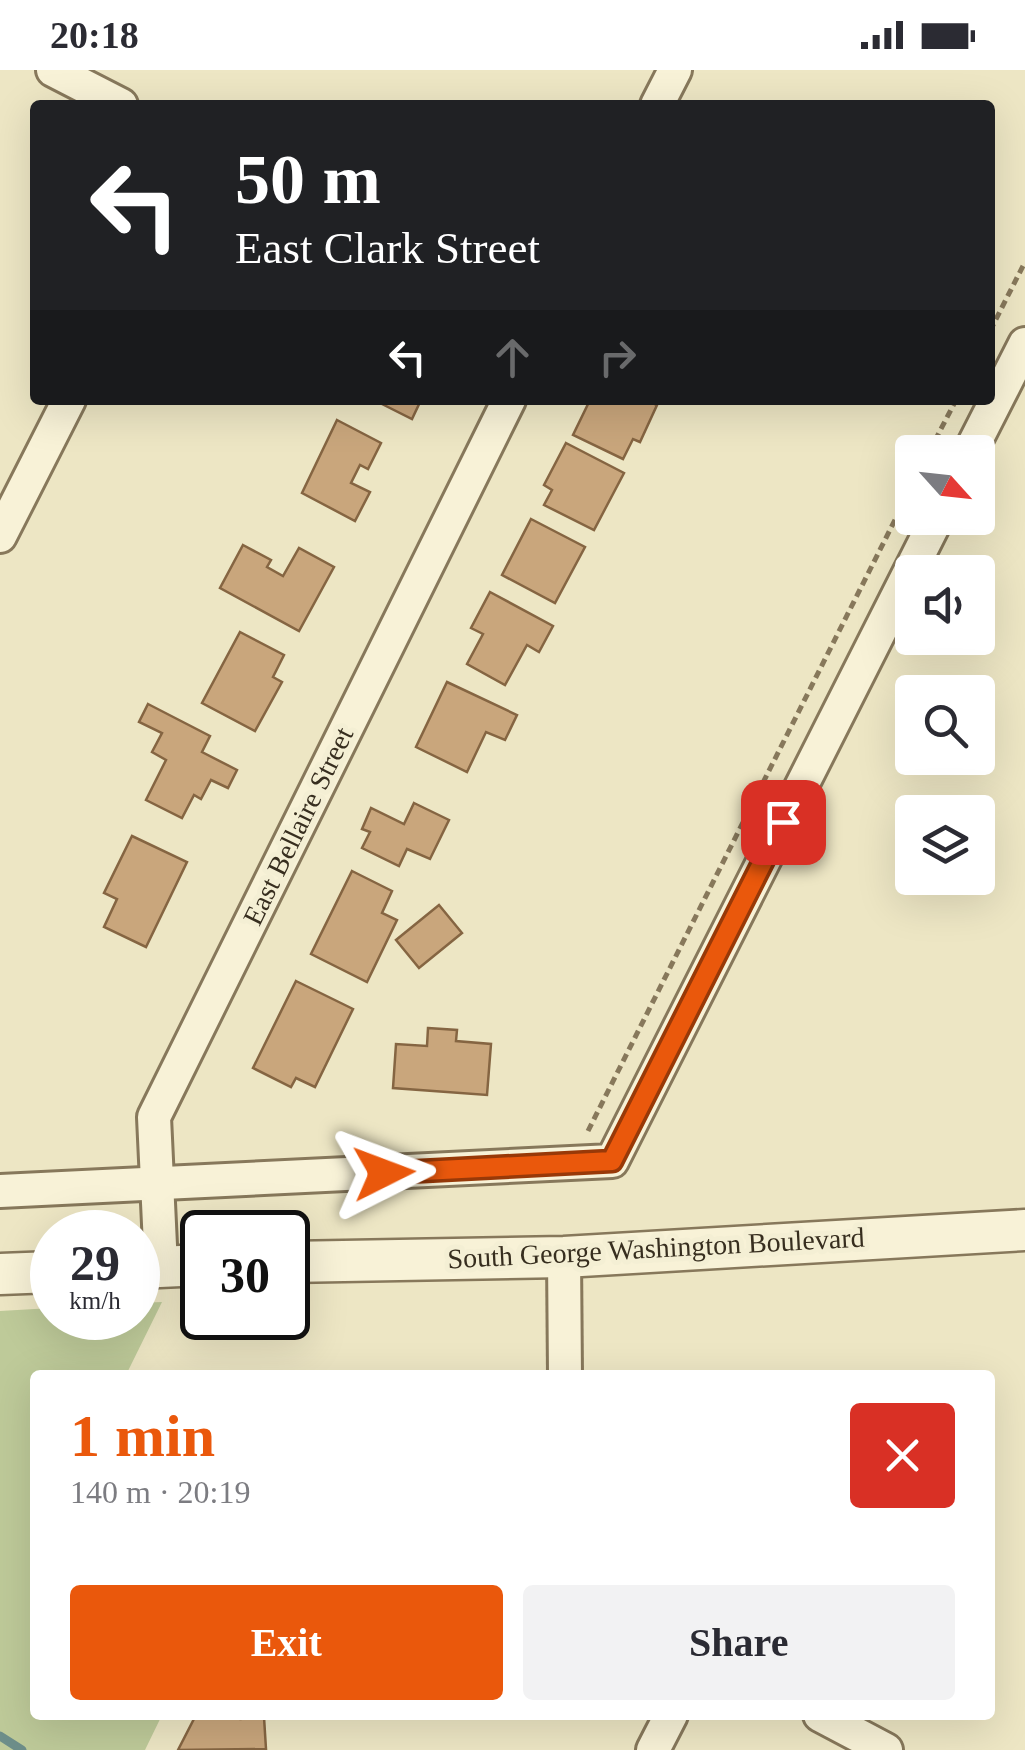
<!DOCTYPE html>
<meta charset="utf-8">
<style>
:root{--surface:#fff;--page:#f2f2f3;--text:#2b2b33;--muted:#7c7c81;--accent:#ea580c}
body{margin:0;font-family:Georgia,serif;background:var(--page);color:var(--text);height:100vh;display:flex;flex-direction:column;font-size:38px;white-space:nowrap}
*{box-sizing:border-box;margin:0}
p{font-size:32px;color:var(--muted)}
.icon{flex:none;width:55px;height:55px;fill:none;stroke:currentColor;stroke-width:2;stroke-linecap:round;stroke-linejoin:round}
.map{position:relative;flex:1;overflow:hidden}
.details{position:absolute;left:30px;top:1300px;width:965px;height:350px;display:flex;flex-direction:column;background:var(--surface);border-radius:10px;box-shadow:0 10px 40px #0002}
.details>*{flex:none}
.guide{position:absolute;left:30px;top:30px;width:965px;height:305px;border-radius:10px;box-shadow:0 10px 40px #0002;background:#202124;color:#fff;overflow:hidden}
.needle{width:65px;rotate:117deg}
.fabs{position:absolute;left:895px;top:365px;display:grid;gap:20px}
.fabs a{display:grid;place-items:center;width:100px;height:100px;border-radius:10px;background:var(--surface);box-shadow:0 10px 40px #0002;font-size:50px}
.speed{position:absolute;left:30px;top:1140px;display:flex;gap:20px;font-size:50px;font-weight:700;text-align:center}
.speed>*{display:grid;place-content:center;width:130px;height:130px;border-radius:50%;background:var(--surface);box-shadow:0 10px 40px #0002;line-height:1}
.speed small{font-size:25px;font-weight:400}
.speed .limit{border:5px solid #111;border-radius:15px;background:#fff;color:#111}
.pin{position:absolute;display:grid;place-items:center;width:85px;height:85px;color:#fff;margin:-42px;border-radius:20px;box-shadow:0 5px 15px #0006}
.me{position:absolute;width:110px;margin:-55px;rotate:87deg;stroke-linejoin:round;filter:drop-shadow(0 0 8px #0008)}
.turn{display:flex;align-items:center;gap:35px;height:210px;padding:0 40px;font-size:45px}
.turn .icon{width:130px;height:130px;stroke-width:2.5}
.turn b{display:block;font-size:70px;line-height:85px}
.lanes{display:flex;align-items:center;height:95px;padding:0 40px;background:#0003;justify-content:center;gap:50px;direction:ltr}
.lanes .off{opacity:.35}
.round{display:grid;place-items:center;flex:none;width:105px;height:105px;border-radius:10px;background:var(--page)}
.summary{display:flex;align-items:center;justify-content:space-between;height:170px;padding:0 40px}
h1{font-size:60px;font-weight:600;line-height:75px;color:var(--accent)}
.button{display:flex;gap:20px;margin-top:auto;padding:20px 40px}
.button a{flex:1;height:115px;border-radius:10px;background:var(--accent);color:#fff;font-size:40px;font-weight:600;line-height:115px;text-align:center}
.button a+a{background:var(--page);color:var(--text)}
.status{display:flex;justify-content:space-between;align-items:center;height:70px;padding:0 50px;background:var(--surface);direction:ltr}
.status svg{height:28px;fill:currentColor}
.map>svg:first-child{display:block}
.green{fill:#beca99}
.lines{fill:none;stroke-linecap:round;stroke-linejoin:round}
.stream{stroke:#6d8e8a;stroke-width:9}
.building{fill:#c9a67c;stroke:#856542;stroke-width:2.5}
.minor-casing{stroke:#87785b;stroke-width:38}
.tertiary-casing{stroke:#87785b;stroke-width:45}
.path{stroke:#87785b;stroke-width:5;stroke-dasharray:8 5;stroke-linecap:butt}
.minor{stroke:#f8f2d7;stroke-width:32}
.tertiary{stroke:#f8f2d7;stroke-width:40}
.route-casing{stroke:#983908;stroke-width:25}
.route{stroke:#ea580c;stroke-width:18}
.labels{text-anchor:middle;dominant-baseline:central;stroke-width:10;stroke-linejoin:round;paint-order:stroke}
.street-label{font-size:28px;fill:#372e1f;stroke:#f4efd4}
</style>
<div class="status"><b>20:18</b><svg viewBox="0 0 49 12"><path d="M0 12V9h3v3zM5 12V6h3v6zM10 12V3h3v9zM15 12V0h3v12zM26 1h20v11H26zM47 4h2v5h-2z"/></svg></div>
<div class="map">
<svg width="1025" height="1680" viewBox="0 0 1025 1680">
<rect width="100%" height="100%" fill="#ede6c4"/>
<!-- green -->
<polygon class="green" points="162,1232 126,1305 35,1305 35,1645 162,1645 145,1680 0,1680 0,1241 52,1238 52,1248 138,1248 138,1233"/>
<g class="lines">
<!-- stream -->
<polyline class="stream" points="0,1666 22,1680"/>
</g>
<!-- building -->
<g class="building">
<polygon points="374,330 421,330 412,349"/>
<polygon points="590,330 646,330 657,335 640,372 633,369 623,389 573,365"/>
<polygon points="337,350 381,373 368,399 360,395 351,413 370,422 355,451 302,423"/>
<polygon points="566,373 624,403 594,460 544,435 552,420 544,415"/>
<polygon points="531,449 585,477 555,533 502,505"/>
<polygon points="243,475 271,490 267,497 283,506 299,478 334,497 299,561 220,518"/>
<polygon points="490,522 553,556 539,582 527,575 505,615 467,594 483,564 471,558"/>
<polygon points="240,562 284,585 273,607 282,612 255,661 202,633"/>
<polygon points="447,612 517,645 505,670 486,662 467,702 416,677"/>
<polygon points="148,634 210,666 202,682 237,700 228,718 211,710 201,729 194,725 182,748 146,730 166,690 152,682 162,663 139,652"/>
<polygon points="414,733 449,750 430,789 407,779 399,796 362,778 370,762 362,759 371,738 404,754"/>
<polygon points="132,766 187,792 146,877 104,857 117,829 104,823"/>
<polygon points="352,801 392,821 382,843 397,850 367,912 311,884"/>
<polygon points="439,835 462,863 419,898 396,870"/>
<polygon points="296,911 353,939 315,1017 296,1008 291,1017 253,998"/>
<polygon points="428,958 457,960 456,971 491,974 487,1025 393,1018 396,974 427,976"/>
<polygon points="196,1645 233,1645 240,1649 264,1647 266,1679 178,1680"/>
</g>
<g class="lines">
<defs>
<g id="minor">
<polyline points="53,0 121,35"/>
<polyline points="657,35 675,0"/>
<polyline points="970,382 1025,274"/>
<polyline points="0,466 69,330"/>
<polyline points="0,1121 612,1091 937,448"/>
<polyline points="564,1187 565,1305"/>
<polyline points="161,1197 154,1047 509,330"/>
<polyline points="820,1645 886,1680"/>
<polyline points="653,1680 671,1645"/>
</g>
<g id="tertiary">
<polyline points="288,1192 564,1187 1025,1160"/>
<polyline points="138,1198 202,1195"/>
<polyline points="0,1204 52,1202"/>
</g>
</defs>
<!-- minor casing -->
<use href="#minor" class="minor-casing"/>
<!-- tertiary casing -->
<use href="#tertiary" class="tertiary-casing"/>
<!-- path -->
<g class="path">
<polyline points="990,261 1025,192"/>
<polyline points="929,382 956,330"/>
<polyline points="588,1061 912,416"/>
</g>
<!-- minor -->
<use href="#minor" class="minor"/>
<!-- tertiary -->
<use href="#tertiary" class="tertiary"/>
</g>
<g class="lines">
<defs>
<polyline id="route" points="384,1103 612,1091 783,752"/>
</defs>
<!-- route casing -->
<use href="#route" class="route-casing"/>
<!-- route -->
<use href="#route" class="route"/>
</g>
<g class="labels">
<!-- street labels -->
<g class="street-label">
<text transform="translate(298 756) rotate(-64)">East Bellaire Street</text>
<text transform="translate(656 1178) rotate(-3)">South George Washington Boulevard</text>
</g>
</g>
</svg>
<div class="fabs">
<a><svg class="needle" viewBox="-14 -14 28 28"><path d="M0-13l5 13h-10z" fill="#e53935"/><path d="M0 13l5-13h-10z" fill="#7c7c81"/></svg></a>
<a><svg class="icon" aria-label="sound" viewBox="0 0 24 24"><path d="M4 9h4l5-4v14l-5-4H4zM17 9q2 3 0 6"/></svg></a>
<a><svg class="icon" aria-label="search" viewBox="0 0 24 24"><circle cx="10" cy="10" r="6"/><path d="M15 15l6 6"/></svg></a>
<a><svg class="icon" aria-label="layers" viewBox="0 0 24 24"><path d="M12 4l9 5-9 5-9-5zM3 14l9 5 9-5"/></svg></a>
</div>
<div class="speed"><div>29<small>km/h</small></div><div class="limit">30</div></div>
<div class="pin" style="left:783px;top:752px;background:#d93025"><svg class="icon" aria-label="arrive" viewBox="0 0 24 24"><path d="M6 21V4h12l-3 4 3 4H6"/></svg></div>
<svg class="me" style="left:384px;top:1103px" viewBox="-20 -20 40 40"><path d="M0-17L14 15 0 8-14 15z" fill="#ea580c" stroke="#fff" stroke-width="4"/></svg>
<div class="guide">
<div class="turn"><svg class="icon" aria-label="left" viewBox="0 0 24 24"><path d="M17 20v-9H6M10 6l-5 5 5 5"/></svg><div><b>50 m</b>East Clark Street</div></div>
<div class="lanes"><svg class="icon" aria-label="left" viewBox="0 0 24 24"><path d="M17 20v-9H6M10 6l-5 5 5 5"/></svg><svg class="icon off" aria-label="ahead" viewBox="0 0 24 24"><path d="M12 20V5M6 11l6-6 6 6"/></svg><svg class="icon off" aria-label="right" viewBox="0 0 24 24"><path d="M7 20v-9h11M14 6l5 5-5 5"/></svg></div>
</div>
<section class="details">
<div class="summary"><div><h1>1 min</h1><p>140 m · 20:19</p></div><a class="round" style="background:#d93025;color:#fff"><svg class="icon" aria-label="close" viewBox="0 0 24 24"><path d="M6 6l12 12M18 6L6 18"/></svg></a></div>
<div class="button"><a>Exit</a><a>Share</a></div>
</section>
</div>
